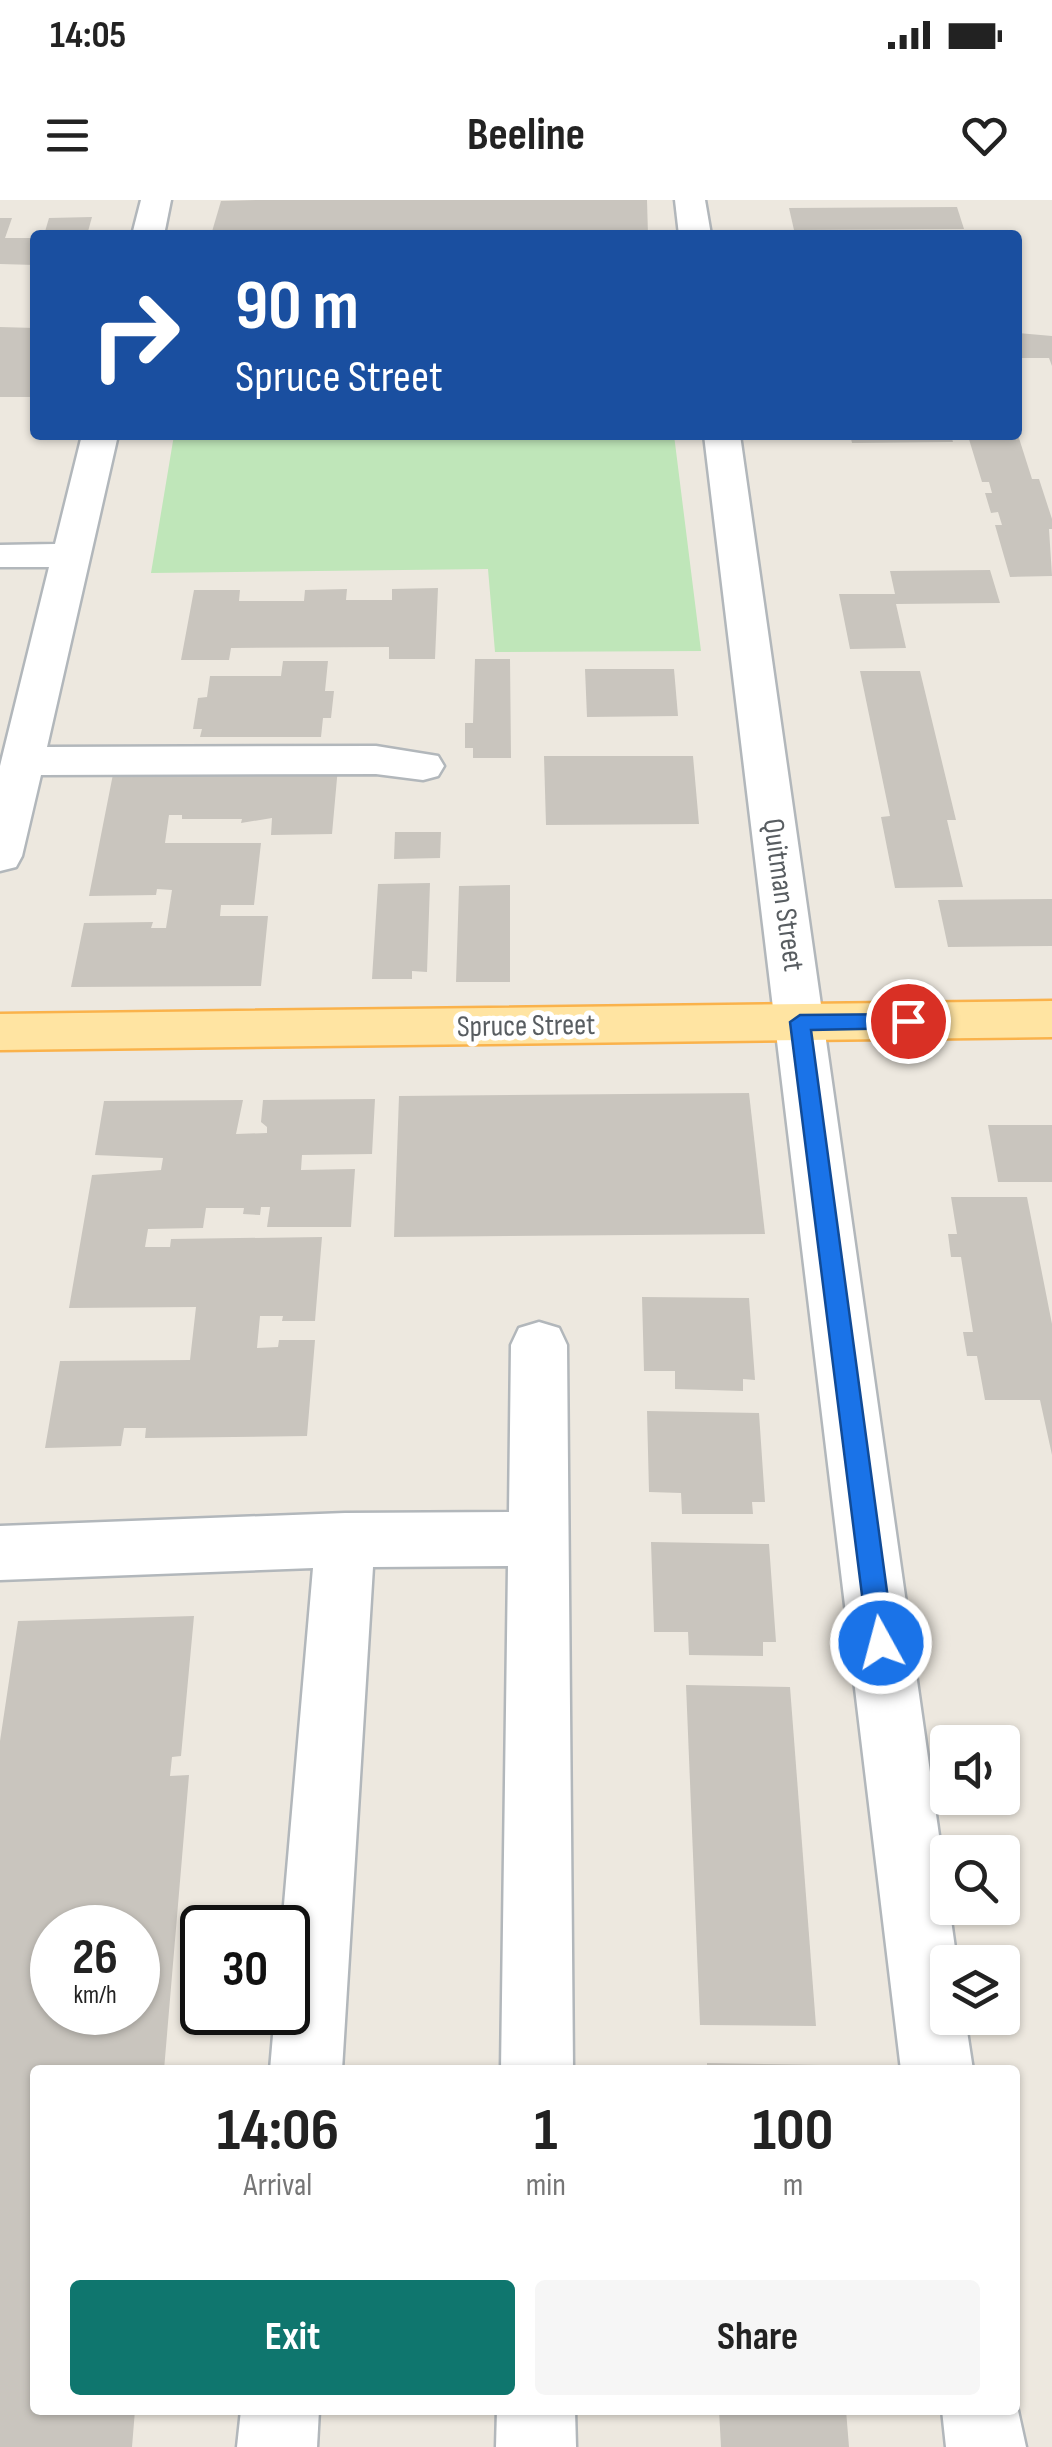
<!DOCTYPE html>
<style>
:root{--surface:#fff;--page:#f6f6f6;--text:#222;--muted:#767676;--accent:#0f766e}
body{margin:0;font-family:"Sofia Sans Condensed",sans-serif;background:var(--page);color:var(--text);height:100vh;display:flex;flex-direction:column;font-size:38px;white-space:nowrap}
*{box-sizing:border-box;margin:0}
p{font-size:32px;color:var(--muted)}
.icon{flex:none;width:55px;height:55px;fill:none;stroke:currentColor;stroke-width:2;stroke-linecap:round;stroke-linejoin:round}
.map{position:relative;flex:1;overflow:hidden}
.panel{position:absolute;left:30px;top:1865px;width:990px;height:350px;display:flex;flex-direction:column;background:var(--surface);border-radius:10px;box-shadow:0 2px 8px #0004}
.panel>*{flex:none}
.hud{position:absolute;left:30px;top:30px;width:992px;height:210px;border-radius:10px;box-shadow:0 2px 8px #0004;background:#1a4fa0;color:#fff;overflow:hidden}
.controls{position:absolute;left:930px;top:1525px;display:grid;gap:20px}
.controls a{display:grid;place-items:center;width:90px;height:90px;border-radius:10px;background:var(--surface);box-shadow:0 2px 8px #0004;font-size:50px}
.speed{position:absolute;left:30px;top:1705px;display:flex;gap:20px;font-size:50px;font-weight:700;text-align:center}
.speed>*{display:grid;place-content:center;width:130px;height:130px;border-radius:50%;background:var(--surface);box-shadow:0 2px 8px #0004;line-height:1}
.speed small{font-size:25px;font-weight:400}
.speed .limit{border:5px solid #111;border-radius:15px;background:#fff;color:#111}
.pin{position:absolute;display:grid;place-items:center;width:85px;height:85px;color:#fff;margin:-42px;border:5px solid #fff;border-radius:50%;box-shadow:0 2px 10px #0007}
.me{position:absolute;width:110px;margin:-55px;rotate:353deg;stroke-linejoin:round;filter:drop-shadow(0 0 8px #0008)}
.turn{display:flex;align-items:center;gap:35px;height:210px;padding:0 40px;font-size:45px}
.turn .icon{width:130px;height:130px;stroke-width:2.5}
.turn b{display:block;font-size:70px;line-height:85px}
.eta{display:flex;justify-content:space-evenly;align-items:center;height:170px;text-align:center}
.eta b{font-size:60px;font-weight:700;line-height:70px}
.primary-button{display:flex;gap:20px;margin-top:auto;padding:20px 40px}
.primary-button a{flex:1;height:115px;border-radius:10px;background:var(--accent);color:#fff;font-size:40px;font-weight:700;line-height:115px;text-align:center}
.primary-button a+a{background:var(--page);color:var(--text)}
.status{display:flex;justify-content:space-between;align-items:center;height:70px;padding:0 50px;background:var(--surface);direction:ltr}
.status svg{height:28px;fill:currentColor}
header{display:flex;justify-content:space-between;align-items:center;height:130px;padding:0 40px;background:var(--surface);font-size:45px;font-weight:700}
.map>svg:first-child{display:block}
.green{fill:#bfe6b9}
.building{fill:#c9c5be;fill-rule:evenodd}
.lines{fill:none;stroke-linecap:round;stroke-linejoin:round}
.minor-casing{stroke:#b2b7bb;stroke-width:5}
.major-casing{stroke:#fab24b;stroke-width:5}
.minor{fill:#fff;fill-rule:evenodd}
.major{fill:#ffe4a2;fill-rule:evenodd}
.route{fill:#1a73e8;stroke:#114b97;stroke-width:2.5}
.labels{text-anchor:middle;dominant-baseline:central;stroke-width:10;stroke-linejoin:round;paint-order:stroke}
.street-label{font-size:30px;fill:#585d61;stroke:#fff}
</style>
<div class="status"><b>14:05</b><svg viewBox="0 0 49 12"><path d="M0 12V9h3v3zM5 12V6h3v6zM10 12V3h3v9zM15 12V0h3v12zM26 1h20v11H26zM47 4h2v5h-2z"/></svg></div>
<header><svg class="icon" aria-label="menu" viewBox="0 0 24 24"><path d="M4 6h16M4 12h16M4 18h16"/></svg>Beeline<svg class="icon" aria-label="heart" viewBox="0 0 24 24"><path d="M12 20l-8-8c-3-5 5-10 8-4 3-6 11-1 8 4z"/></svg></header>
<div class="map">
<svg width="1052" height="2247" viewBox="0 0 1052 2247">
<rect width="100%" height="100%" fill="#ede8df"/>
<!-- green -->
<polygon class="green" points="174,235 674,235 701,451 495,452 488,369 151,373"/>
<!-- building -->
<g class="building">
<polygon points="257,0 647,0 648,35 211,35 221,1"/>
<polygon points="957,7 964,29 794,30 789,8"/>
<polygon points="92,17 87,35 44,35 49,18"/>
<polygon points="0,18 12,18 5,38 35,38 35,65 0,64"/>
<polygon points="0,127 35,128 35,197 0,197"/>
<polygon points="1018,133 1052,136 1052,166 1049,158 1018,158"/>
<polygon points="850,235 951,235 953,242 852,243"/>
<polygon points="1018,235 1032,279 1039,279 1052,319 1052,329 1049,329 1052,376 1010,377 995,325 1002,325 998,312 991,313 985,293 992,293 989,282 982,282 968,236"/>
<polygon points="990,370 1000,403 896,404 906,448 850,449 839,394 895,394 890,371"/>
<polygon points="438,388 435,459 389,459 389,447 231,448 229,460 181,460 194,390 240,390 239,401 304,401 305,390 347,389 346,400 392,400 392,389"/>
<polygon points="475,459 510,459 511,558 473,558 473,548 465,548 465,523 473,523"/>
<polygon points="283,461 328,461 325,491 334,491 331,518 323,518 321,537 200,537 202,529 193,529 198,498 207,497 210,476 281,476"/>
<polygon points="585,469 674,469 678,516 587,517"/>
<polygon points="860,471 920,471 956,620 947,620 963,687 895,688 881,617 890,616"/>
<polygon points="544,556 693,556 699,624 546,625"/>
<polygon points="338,567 332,634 271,635 272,618 241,623 242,619 182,619 182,615 169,615 165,643 261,643 254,705 221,705 220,716 268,716 261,786 71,787 84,723 153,722 151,728 166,728 172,690 157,689 156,695 89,696 114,569"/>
<polygon points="395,632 441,632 440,658 394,659"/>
<polygon points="430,683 427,772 412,771 412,779 372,779 378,684"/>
<polygon points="510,685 510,782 456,782 459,686"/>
<polygon points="1052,699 1052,746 948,747 938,700"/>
<polygon points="749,893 765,1034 394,1037 399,896"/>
<polygon points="375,899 372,954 302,955 301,970 355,969 351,1027 267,1027 270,1007 261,1007 260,1015 243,1014 244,1008 206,1008 203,1028 148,1029 145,1047 170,1047 171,1039 322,1037 315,1121 282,1121 283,1116 260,1116 257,1148 278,1147 279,1140 315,1140 307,1236 145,1238 146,1228 124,1228 121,1246 45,1248 60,1161 190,1160 196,1107 69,1108 92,975 161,970 163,958 95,955 104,901 243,900 236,934 267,933 267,927 261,922 263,900"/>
<polygon points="988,925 1052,925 1052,982 998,982"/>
<polygon points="951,997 1027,997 1052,1124 1052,1255 1040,1200 985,1200 977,1156 967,1156 963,1132 973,1132 961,1057 951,1057 948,1034 957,1034"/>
<polygon points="642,1097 749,1098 755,1180 743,1179 743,1191 675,1189 675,1171 644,1171"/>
<polygon points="647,1211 759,1213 765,1302 752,1302 753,1314 682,1314 681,1293 649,1292"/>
<polygon points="651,1342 769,1344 776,1442 763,1442 763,1456 689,1455 688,1432 654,1432"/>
<path d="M194,1416L181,1556L172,1557L170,1576L189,1575L164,1870H35V2210H135L132,2247H0V1541L18,1421ZM52,1728H138V1812H52Z"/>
<polygon points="686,1485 790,1487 816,1826 700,1825"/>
<polygon points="707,1863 821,1865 822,1870 707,1870"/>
<polygon points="719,2210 846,2210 849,2247 721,2247"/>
</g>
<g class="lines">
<defs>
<g id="minor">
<polygon points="141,0 171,0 164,35 132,35"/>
<polygon points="675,0 705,0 711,35 679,35"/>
<polygon points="82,235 118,235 47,547 376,546 438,556 444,566 438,576 423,580 376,574 41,575 22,656 16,667 0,671 0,566 49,367 0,367 0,345 55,344"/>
<polygon points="704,235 740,235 957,1762 948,1762 948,1818 965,1818 973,1870 901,1870"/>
<polygon points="539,1122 559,1128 567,1145 573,1870 501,1870 508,1366 373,1367 342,1870 270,1870 275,1812 288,1812 288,1728 282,1728 313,1368 0,1380 0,1326 345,1313 509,1312 511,1145 519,1128"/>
<polygon points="1015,2197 1026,2247 946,2247 942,2210 1015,2210"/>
<polygon points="241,2210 319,2210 317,2247 237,2247"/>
<polygon points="497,2210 575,2210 576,2247 496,2247"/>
</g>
<polygon id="major" points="1052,801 1052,837 0,850 0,814"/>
</defs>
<!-- minor casing -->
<use href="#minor" class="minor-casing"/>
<!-- major casing -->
<use href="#major" class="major-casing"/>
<!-- minor -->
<use href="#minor" class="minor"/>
<!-- major -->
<use href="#major" class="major"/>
</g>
<!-- route -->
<polygon class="route" points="908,814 918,821 908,828 811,830 894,1443 890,1452 881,1455 872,1452 868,1443 790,822 800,815"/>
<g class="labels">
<!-- street labels -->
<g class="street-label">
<text transform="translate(783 695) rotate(82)">Quitman Street</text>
<text transform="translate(526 826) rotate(-1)">Spruce Street</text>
</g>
</g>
</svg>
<div class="controls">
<a><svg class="icon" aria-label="sound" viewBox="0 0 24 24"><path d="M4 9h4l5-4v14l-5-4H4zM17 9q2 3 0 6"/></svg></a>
<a><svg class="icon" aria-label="search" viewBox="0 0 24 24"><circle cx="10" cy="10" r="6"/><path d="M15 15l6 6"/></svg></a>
<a><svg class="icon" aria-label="layers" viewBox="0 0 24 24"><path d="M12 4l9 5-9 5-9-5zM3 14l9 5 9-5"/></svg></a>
</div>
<div class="speed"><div>26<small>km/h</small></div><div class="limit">30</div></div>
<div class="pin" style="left:908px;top:821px;background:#d93025"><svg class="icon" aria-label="arrive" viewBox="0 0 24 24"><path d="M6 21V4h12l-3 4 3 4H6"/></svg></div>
<svg class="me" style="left:881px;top:1443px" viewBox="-20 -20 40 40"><circle r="17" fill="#1a73e8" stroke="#fff" stroke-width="3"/><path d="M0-11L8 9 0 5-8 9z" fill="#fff"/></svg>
<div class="hud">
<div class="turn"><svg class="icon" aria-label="right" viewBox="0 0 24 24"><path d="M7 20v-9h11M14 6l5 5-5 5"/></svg><div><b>90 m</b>Spruce Street</div></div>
</div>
<section class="panel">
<div class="eta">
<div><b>14:06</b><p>Arrival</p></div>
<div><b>1</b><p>min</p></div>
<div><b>100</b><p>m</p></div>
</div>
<div class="primary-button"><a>Exit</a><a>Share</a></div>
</section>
</div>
